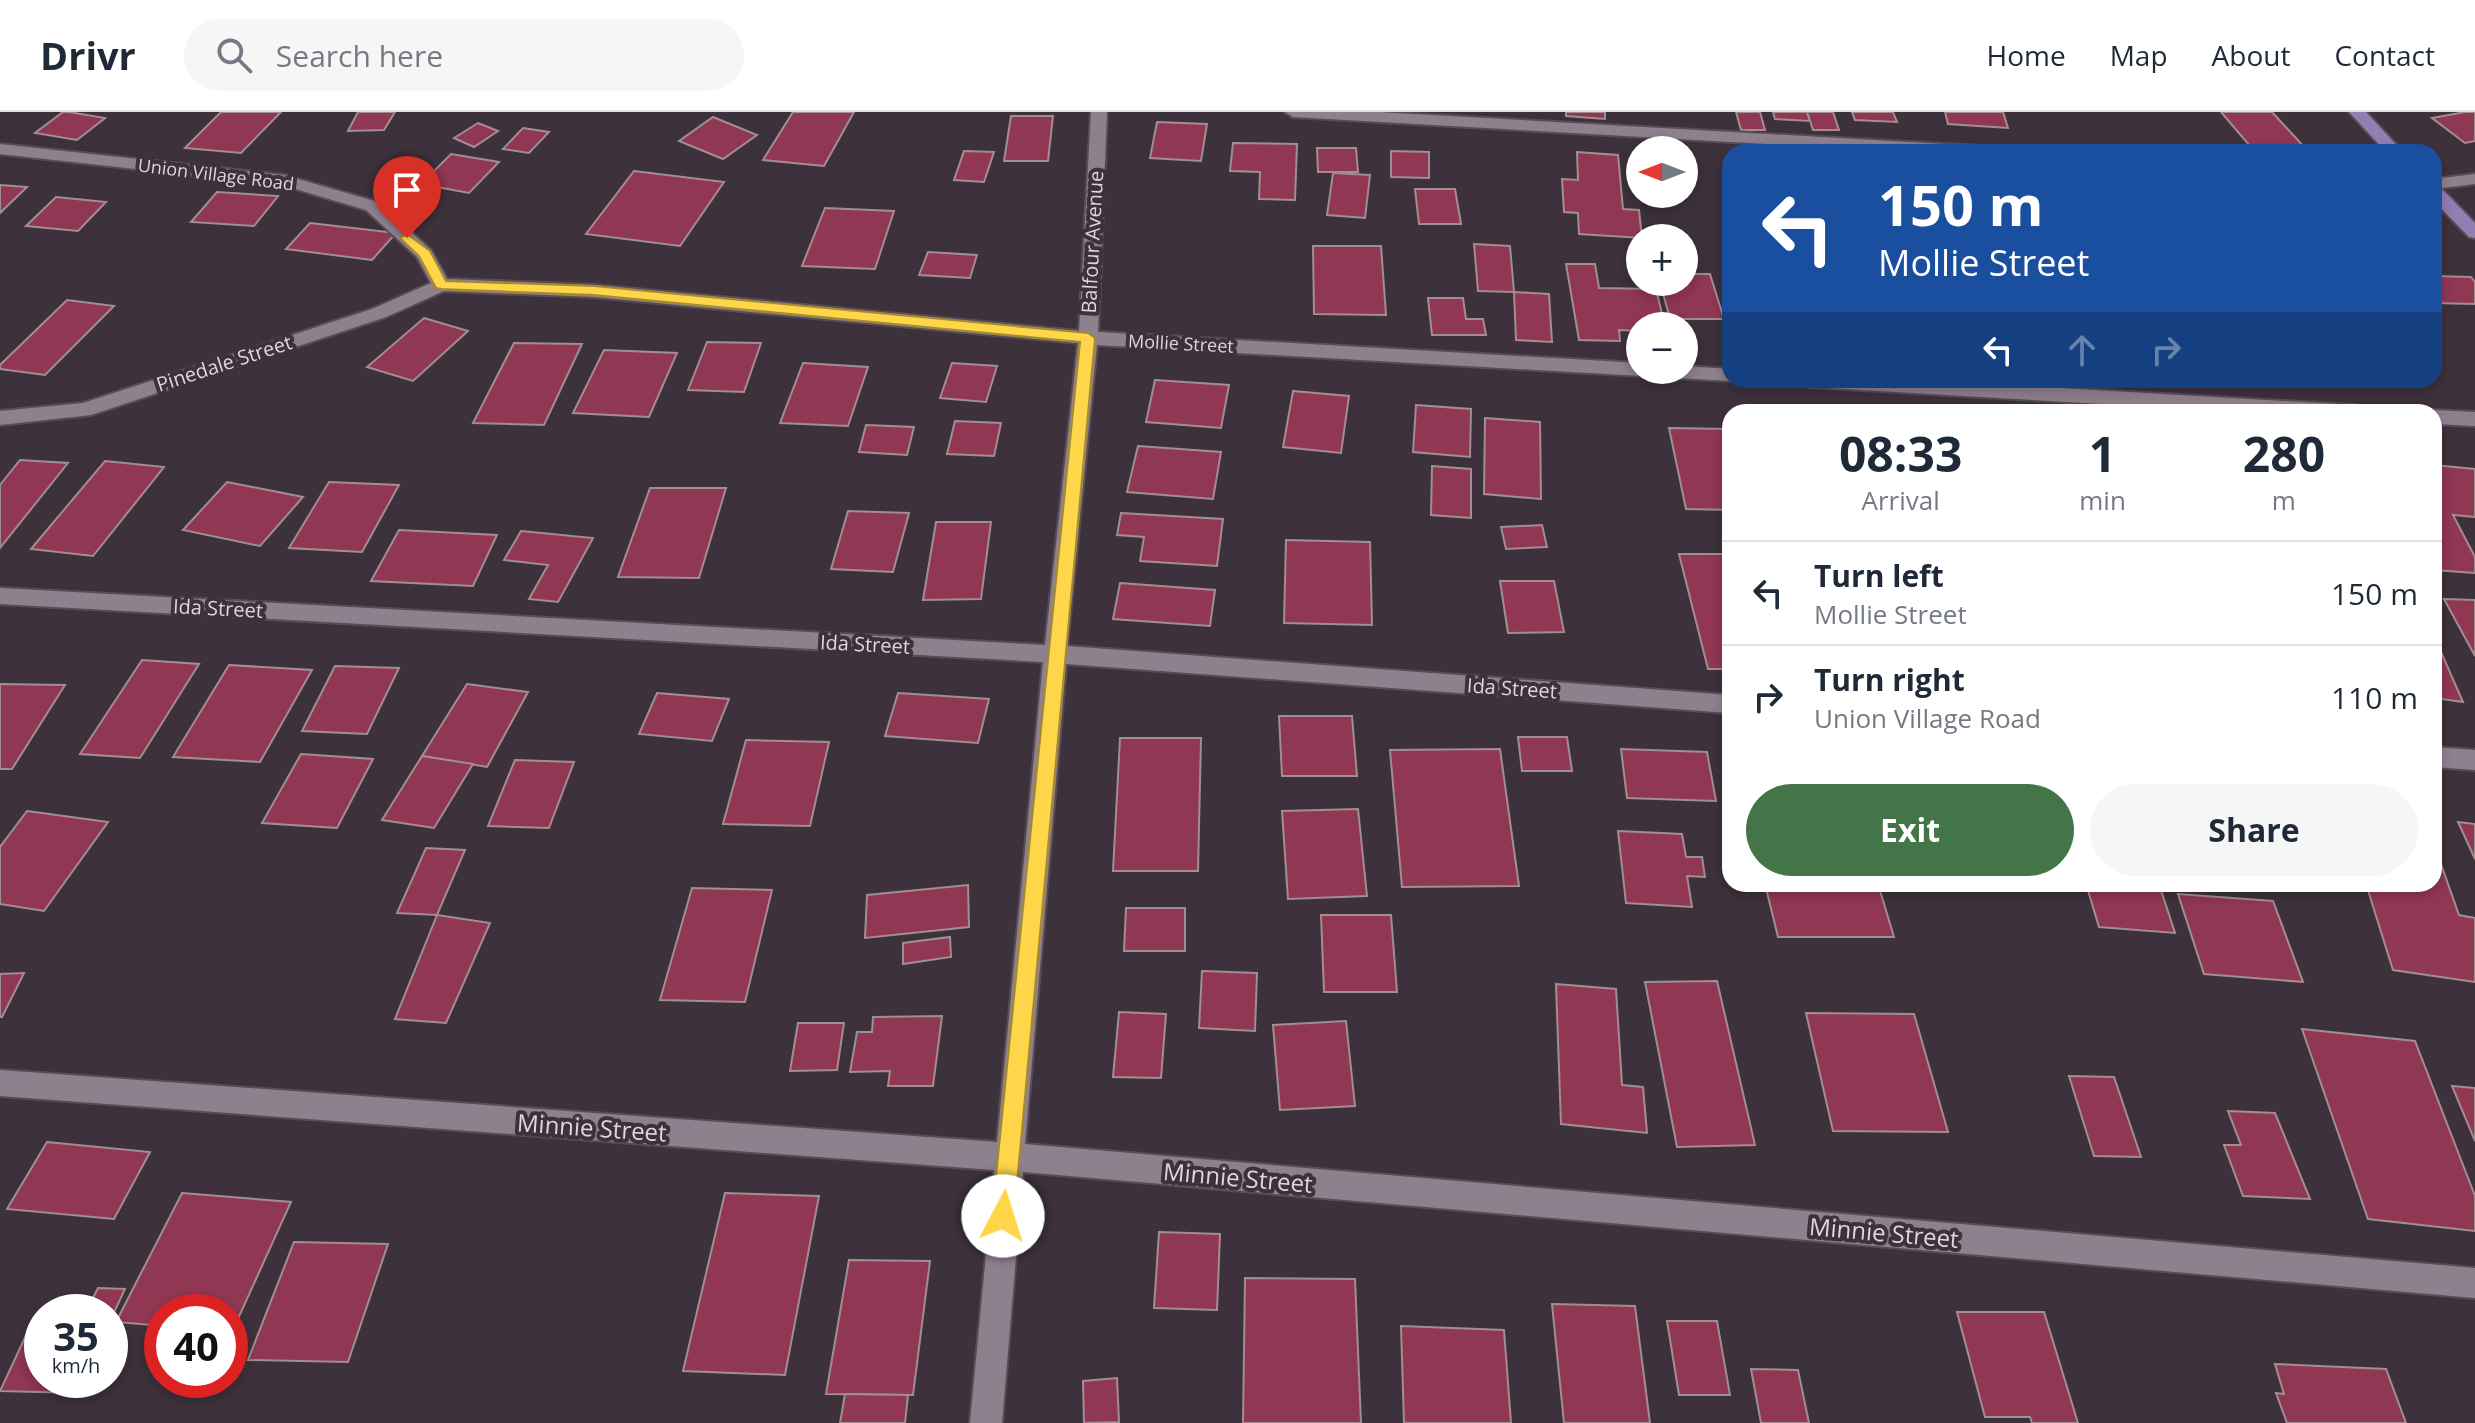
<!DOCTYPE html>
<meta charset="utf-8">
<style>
:root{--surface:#fff;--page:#f6f6f7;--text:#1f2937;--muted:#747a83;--line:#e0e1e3;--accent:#437549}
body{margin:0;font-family:"Open Sans",sans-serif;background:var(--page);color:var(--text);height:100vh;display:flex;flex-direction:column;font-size:30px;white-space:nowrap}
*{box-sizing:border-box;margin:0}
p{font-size:26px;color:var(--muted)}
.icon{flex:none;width:44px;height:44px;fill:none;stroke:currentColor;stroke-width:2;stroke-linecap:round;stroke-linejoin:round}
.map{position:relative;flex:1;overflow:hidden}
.sheet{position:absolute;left:1722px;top:292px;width:720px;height:488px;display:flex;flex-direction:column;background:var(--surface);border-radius:24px;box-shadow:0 4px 12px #0003}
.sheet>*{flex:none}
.hud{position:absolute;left:1722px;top:32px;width:720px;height:244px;border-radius:24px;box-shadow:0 4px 12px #0003;background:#1a4fa0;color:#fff;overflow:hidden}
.needle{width:52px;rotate:270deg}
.controls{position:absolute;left:1626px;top:24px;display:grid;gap:16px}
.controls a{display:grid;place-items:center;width:72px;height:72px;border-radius:50%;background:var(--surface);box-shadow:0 4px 12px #0003;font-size:40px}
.speed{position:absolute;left:24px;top:1182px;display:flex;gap:16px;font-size:40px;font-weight:700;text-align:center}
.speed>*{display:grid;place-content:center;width:104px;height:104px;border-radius:50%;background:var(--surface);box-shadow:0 4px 12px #0003;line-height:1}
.speed small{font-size:20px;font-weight:400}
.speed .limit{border:12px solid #d22;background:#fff;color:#111}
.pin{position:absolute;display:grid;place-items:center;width:68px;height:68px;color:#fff;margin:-82px -34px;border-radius:50% 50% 50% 0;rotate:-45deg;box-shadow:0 0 8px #0007}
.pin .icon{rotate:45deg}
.me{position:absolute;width:88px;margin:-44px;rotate:5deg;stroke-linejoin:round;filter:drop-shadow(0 0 6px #0008)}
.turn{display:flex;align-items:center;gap:28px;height:168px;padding:0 24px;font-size:36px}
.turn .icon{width:104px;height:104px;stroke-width:2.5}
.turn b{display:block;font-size:56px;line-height:68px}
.lanes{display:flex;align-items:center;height:76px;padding:0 24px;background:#0003;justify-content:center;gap:40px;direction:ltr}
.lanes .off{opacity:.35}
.eta{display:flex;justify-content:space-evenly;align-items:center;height:136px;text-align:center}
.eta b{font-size:48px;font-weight:700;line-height:56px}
.primary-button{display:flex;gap:16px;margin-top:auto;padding:16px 24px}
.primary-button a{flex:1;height:92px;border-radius:48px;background:var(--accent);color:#fff;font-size:32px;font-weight:700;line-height:92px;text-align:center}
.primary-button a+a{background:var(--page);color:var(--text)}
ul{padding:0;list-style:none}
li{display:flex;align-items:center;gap:24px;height:104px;padding:0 24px;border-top:2px solid var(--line)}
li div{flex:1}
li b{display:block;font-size:30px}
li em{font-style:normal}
header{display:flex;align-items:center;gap:48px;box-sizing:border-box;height:112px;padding:0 40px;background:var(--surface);border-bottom:2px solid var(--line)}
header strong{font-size:38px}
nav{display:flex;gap:44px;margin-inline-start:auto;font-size:28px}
.search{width:560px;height:72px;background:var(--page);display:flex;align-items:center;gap:20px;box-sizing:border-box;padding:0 28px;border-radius:44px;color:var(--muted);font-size:30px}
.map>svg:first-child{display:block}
.building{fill:#903753;stroke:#a28d91;stroke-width:2}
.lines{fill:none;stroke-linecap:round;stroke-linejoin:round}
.minor-casing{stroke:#574d56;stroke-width:4}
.major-casing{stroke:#574d56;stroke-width:4}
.minor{fill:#8f808d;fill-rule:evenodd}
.major{fill:#917eb3;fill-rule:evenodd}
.route{fill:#ffd54a;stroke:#a68a30;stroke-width:2}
.labels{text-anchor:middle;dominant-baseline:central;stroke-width:8;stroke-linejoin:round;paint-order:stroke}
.far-street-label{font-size:18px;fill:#ded6dd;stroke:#3d313b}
.street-label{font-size:20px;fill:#ded6dd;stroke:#3d313b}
.near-street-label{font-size:24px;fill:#ded6dd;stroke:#3d313b}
</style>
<header>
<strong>Drivr</strong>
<div class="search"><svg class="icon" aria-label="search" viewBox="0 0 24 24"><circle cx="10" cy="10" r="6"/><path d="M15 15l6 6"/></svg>Search here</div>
<nav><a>Home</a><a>Map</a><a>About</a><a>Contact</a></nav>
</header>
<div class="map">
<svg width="2475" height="1311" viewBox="0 0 2475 1311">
<rect width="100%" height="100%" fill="#3d313b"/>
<!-- building -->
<g class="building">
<polygon points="63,0 69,0 105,6 77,28 35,21"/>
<polygon points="221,0 281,0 241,41 185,36"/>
<polygon points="358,0 395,0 384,18 348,19"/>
<polygon points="793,0 854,0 824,54 763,48"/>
<polygon points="1566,0 1605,0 1605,7 1566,4"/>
<polygon points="1736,0 1760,0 1765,18 1741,18"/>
<polygon points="1773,0 1807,0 1810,9 1775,7"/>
<polygon points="1807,0 1833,0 1839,18 1813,18"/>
<polygon points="1852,0 1893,0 1897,10 1855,8"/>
<polygon points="1945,0 2003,0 2008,16 1948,12"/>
<polygon points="2221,0 2272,0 2306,37 2255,40"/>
<polygon points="2465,0 2475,0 2475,29 2465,31 2432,6"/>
<polygon points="1011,4 1053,4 1048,49 1004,49"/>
<polygon points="713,5 757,23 723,47 679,29"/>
<polygon points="1157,10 1207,12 1201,49 1150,46"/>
<polygon points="478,11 498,19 474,35 454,26"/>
<polygon points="523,16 549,20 529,41 503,37"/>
<polygon points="1233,31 1297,32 1295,88 1259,87 1260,60 1230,59"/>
<polygon points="1317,36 1356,36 1358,60 1318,60"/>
<polygon points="964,39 994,40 984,70 954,68"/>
<polygon points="1391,39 1429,40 1429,66 1391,65"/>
<polygon points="1577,40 1618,43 1623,97 1639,98 1642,126 1579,122 1578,101 1564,100 1562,67 1578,68"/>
<polygon points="451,42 499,50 469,81 421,72"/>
<polygon points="634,59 724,70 680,134 586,122"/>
<polygon points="1333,61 1370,63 1365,106 1327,103"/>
<polygon points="0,73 27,75 0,101"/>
<polygon points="1415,77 1455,77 1461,112 1419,112"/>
<polygon points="217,80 278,84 254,114 191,110"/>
<polygon points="56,85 106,90 78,119 26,114"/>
<polygon points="825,96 894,99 875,157 802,154"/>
<polygon points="310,111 396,121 372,148 286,137"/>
<polygon points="1474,132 1510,134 1514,180 1478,179"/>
<polygon points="1313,134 1381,134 1386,203 1314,202"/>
<polygon points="928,140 977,143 970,166 919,163"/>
<polygon points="1566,152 1595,152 1599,176 1656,177 1665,214 1640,214 1640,219 1619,218 1620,229 1579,228"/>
<polygon points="1684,162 1710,162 1724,207 1670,207 1660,170 1684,170"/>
<polygon points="2434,164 2471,165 2475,170 2475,192 2434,191"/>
<polygon points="1514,180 1549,182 1552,230 1516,228"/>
<polygon points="1428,186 1463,186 1466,207 1483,207 1486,223 1432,223"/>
<polygon points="67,188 114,194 45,263 0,257 0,253"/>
<polygon points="424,206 468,219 413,269 367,255"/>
<polygon points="707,230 761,231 744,280 688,278"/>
<polygon points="514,231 582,232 544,313 473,311"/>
<polygon points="604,238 677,241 649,305 573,301"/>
<polygon points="803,251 868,255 848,314 780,311"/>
<polygon points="952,251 997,254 986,290 940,286"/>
<polygon points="1155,268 1229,273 1221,316 1146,310"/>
<polygon points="1293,279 1349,284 1341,341 1283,335"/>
<polygon points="1416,293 1471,297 1470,345 1413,340"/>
<polygon points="1485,306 1540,310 1541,387 1484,382"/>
<polygon points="955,309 1001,311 994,344 947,342"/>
<polygon points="866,313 914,315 907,343 859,340"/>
<polygon points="1669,316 1730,317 1730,398 1686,397"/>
<polygon points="1138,334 1221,340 1213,387 1127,380"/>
<polygon points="20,348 68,351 0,436 0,373"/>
<polygon points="105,349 164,355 93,444 31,437"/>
<polygon points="2434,353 2475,357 2475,405 2453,403 2475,445 2475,461 2434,458"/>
<polygon points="1432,354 1471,357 1471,406 1431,403"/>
<polygon points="227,370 303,385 260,434 183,418"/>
<polygon points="329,370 399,373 362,440 289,436"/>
<polygon points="650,376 726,376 699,466 618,465"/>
<polygon points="848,399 909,401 893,460 831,457"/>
<polygon points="1121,401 1223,407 1217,454 1140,449 1144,425 1117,423"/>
<polygon points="936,410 991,410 981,487 923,488"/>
<polygon points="1542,413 1547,435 1506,437 1501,415"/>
<polygon points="399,418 497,423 473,474 371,469"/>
<polygon points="521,419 593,426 558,490 529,487 548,453 504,448"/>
<polygon points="1286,428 1370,430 1372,513 1284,511"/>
<polygon points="1679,442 1730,442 1730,557 1708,557"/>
<polygon points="1500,469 1554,469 1564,520 1508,521"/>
<polygon points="1120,471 1215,478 1210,514 1113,507"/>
<polygon points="2444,487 2475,488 2475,544"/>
<polygon points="2434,526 2435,526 2463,590 2434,586"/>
<polygon points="142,548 199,552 140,646 80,642"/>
<polygon points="229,553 312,558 260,650 173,645"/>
<polygon points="335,554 399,556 367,622 302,619"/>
<polygon points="0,572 65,573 12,657 0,657"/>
<polygon points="467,572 528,580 487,655 422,644"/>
<polygon points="657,581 729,587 712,629 639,622"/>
<polygon points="898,581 989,587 978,631 885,624"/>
<polygon points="1279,604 1352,604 1357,664 1282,664"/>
<polygon points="1518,625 1567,625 1572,659 1522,659"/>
<polygon points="1120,626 1201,626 1198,759 1113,759"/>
<polygon points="746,628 829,630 810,714 723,712"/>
<polygon points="1500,637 1519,774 1402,775 1390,638"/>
<polygon points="1621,637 1707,640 1716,689 1627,686"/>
<polygon points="301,642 373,647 337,716 262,711"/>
<polygon points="422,644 473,652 434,716 382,708"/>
<polygon points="515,648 574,650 549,716 488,714"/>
<polygon points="1358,697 1367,784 1288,787 1282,699"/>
<polygon points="27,699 108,710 44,799 0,792 0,735"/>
<polygon points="2458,710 2475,712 2475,747"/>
<polygon points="1618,719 1682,722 1686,745 1702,745 1705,765 1687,764 1692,795 1626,791"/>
<polygon points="2434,732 2459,803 2475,806 2475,870 2393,858 2366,772 2434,772"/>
<polygon points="426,736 465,738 437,803 397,801"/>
<polygon points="1765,772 1878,772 1894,825 1778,825"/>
<polygon points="2086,772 2159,772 2175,821 2099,815"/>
<polygon points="968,773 969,815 865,826 867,783"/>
<polygon points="692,776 772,778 745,890 660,888"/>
<polygon points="2178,782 2273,789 2303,870 2204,862"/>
<polygon points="1126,796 1185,796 1185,839 1124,839"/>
<polygon points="437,803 490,811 446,911 395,907"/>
<polygon points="1321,803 1391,803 1397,880 1324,880"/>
<polygon points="950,825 951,845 903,852 903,831"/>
<polygon points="1202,859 1257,861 1255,919 1199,916"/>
<polygon points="24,861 2,905 0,905 0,862"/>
<polygon points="1717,869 1755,1033 1677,1035 1645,870"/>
<polygon points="1556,872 1616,877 1622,973 1643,975 1647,1021 1561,1012"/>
<polygon points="1119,900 1166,902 1161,966 1113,965"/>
<polygon points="1806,901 1914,902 1948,1020 1833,1019"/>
<polygon points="942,904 933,974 888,974 890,959 850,960 857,920 872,920 873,905"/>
<polygon points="1346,909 1355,994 1280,998 1273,913"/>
<polygon points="798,911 844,911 837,958 790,959"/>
<polygon points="2302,917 2415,929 2475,1084 2475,1119 2368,1107"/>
<polygon points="2069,964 2114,965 2141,1045 2094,1044"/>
<polygon points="2452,974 2475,976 2475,1029"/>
<polygon points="2228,999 2275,1001 2310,1087 2243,1084 2224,1033 2241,1033"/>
<polygon points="47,1030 150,1040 114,1107 7,1097"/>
<polygon points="182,1081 291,1090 232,1220 230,1200 162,1200 162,1214 116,1210"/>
<polygon points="725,1081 819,1084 785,1263 683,1259"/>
<polygon points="1159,1120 1220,1122 1217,1198 1154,1196"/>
<polygon points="294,1130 388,1132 348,1250 248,1248"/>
<polygon points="849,1148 930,1149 913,1283 826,1282"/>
<polygon points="1245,1166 1355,1167 1361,1311 1243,1311"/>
<polygon points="98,1176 125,1177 110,1209 110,1200 86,1200"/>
<polygon points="1552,1192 1635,1194 1650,1311 1564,1311"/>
<polygon points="1957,1200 2044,1200 2078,1311 2032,1311 2030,1305 1985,1305"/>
<polygon points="1667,1209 1717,1209 1730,1283 1679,1283"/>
<polygon points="1401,1214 1504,1218 1511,1311 1404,1311"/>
<polygon points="27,1221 42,1222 42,1268 83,1268 77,1281 0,1279"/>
<polygon points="2275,1252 2386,1257 2406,1311 2287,1311 2276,1281 2284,1282"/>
<polygon points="1751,1257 1798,1258 1809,1311 1761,1311"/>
<polygon points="1117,1266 1119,1310 1084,1311 1083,1269"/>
<polygon points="845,1282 908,1283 905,1311 840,1311"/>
</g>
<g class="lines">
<defs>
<g id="minor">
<polygon points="1091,0 1107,0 1098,220 1640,251 1640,258 1684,258 1684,254 1730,257 1730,268 1735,268 1730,269 1097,233 1067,534 1730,583 1730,601 1066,552 1025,1032 2475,1156 2475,1186 1023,1060 1002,1311 970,1311 994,1058 0,984 0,958 997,1030 1043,550 0,492 0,476 1045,533 1078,231 594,185 444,179 386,205 91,303 0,313 0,299 83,291 372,197 431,171 417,145 366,98 282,73 0,42 0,32 284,63 378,90 431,138 447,167 594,173 1079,219"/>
<polygon points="1285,0 1379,0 1997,35 2005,40 1909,40 1293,5"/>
<polygon points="2475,62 2475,72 2434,77 2434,67"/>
<polygon points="1800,268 1922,268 2355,293 2365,300 2241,300 1810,275"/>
<polygon points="2434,298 2475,300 2475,314 2434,312 2434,300 2428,300"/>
<polygon points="2434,635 2475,638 2475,658 2434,655"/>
</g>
<g id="major">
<polygon points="2349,0 2366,0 2403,40 2386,40"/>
<polygon points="2434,74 2440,75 2475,111 2475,126 2469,125 2434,89"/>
</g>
</defs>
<!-- minor casing -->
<use href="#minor" class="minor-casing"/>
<!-- major casing -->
<use href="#major" class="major-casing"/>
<!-- minor -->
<use href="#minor" class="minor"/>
<!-- major -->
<use href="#major" class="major"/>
</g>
<!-- route -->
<polygon class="route" points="407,122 430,139 446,169 594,174 1088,221 1095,226 1014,1104 1011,1112 1003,1116 995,1112 992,1104 1080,230 594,183 441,177 436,176 419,144 400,126"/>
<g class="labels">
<!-- far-street labels -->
<g class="far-street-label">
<text transform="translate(216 62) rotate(7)">Union Village Road</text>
<text transform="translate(1181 231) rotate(3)">Mollie Street</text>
</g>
<!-- street labels -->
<g class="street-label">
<text transform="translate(1092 130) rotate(-87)">Balfour Avenue</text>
<text transform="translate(224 251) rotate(-18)">Pinedale Street</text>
<text transform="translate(218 496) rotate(3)">Ida Street</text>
<text transform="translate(865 532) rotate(3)">Ida Street</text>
<text transform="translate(1512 576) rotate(4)">Ida Street</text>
</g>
<!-- near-street labels -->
<g class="near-street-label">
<text transform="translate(592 1015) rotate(4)">Minnie Street</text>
<text transform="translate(1238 1065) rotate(5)">Minnie Street</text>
<text transform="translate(1884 1120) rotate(5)">Minnie Street</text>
</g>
</g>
</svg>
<div class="controls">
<a><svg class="needle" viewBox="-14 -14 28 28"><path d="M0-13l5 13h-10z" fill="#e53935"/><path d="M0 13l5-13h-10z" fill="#747a83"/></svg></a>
<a>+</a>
<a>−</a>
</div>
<div class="speed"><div>35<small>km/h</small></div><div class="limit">40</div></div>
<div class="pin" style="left:407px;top:126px;background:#d93025"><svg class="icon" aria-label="arrive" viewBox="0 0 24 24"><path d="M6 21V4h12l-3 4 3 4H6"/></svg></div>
<svg class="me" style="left:1003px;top:1104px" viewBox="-20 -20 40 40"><circle r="19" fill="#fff"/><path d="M0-13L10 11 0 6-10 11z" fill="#ffd54a"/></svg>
<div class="hud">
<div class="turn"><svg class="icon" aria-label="left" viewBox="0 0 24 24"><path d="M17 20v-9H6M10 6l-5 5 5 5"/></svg><div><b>150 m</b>Mollie Street</div></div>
<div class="lanes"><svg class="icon" aria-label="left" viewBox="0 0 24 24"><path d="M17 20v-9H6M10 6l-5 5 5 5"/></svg><svg class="icon off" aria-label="ahead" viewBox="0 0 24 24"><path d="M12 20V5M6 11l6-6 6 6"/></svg><svg class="icon off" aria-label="right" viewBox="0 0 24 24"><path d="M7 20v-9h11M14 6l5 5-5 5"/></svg></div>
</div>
<section class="sheet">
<div class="eta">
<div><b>08:33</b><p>Arrival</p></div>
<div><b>1</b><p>min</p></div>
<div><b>280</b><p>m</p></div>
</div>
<ul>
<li><svg class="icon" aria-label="left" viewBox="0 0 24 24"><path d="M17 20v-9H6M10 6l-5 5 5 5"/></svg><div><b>Turn left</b><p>Mollie Street</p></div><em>150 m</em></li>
<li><svg class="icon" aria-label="right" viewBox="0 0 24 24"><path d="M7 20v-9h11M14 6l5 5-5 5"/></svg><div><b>Turn right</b><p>Union Village Road</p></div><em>110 m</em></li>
</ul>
<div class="primary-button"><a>Exit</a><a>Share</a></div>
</section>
</div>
